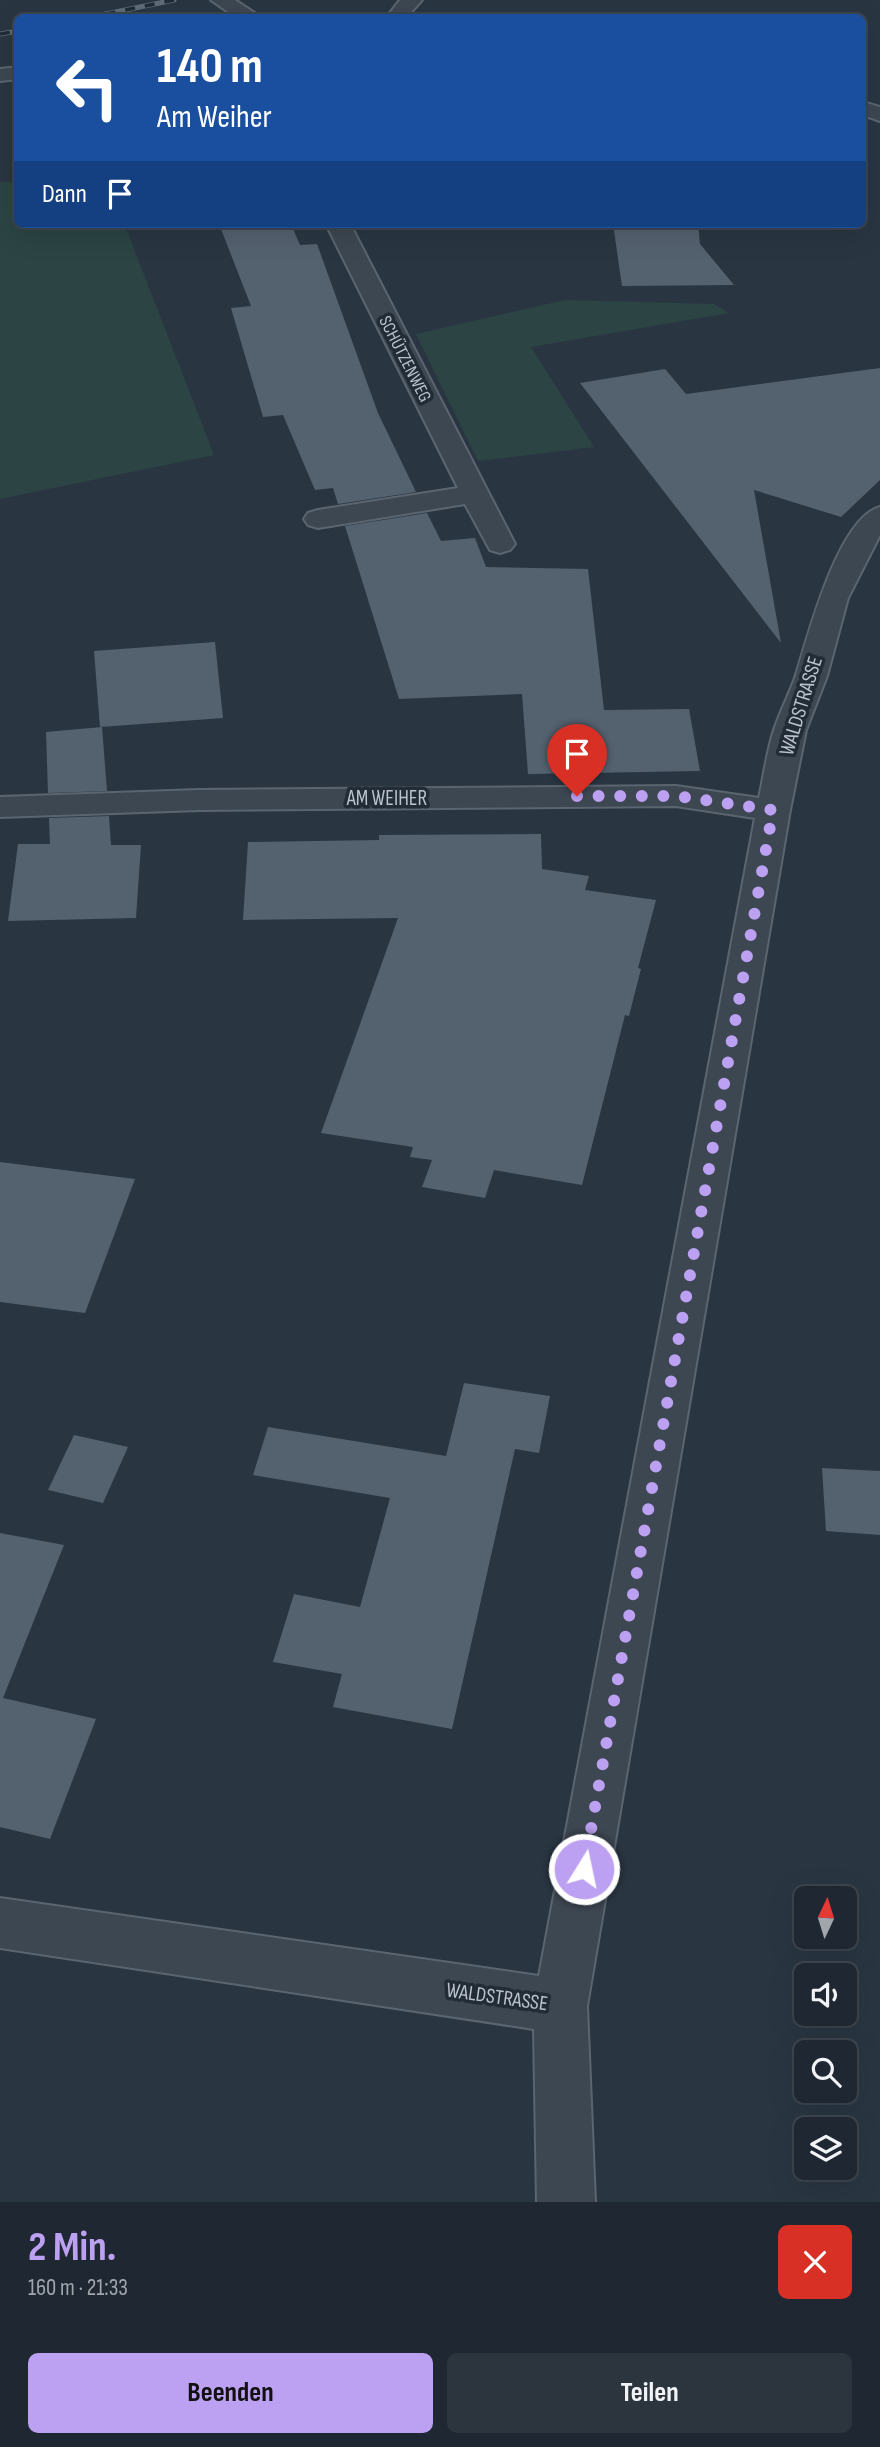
<!DOCTYPE html>
<html lang="de">
<meta charset="utf-8">
<style>
:root{--surface:#1f2832;--page:#2c343e;--text:#f1f3f6;--muted:#a1a6ac;--line:#3c444d;--accent:#bca0f2}
body{margin:0;font-family:"Sofia Sans Condensed",sans-serif;background:var(--page);color:var(--text);height:100vh;display:flex;flex-direction:column;font-size:26px;white-space:nowrap}
*{box-sizing:border-box;margin:0}
p{font-size:23px;color:var(--muted)}
.icon{flex:none;width:38px;height:38px;fill:none;stroke:currentColor;stroke-width:2;stroke-linecap:round;stroke-linejoin:round}
.map{position:relative;height:2202px;overflow:hidden}
.panel{display:flex;flex-direction:column;background:var(--surface);flex:1}
.panel>*{flex:none}
.hud{position:absolute;left:14px;top:14px;width:852px;height:214px;border-radius:10px;box-shadow:0 7px 28px #0002,0 0 0 2px var(--line);background:#1a4fa0;color:#fff;overflow:hidden}
.needle{width:46px;rotate:4deg}
.buttons{position:absolute;left:794px;top:1886px;display:grid;gap:14px}
.buttons a{display:grid;place-items:center;width:63px;height:63px;border-radius:10px;background:var(--surface);box-shadow:0 7px 28px #0002,0 0 0 2px var(--line);font-size:35px}
.pin{position:absolute;display:grid;place-items:center;width:60px;height:60px;color:#fff;margin:-72px -30px;border-radius:50% 50% 50% 0;rotate:-45deg;box-shadow:0 0 7px #0007}
.pin .icon{rotate:45deg}
.me{position:absolute;width:77px;margin:-38px;rotate:10deg;stroke-linejoin:round;filter:drop-shadow(0 0 5px #0008)}
.turn{display:flex;align-items:center;gap:24px;height:147px;padding:0 28px;font-size:32px}
.turn .icon{width:91px;height:91px;stroke-width:2.5}
.turn b{display:block;font-size:49px;line-height:60px}
.then{display:flex;align-items:center;height:66px;padding:0 28px;background:#0003;gap:14px;font-size:26px}
.round{display:grid;place-items:center;flex:none;width:74px;height:74px;border-radius:10px;background:var(--page)}
.head{display:flex;align-items:center;justify-content:space-between;height:119px;padding:0 28px}
h1{font-size:42px;font-weight:700;line-height:52px;color:var(--accent)}
.cta{display:flex;gap:14px;margin-top:auto;padding:14px 28px}
.cta a{flex:1;height:80px;border-radius:10px;background:var(--accent);color:#111;font-size:28px;font-weight:700;line-height:80px;text-align:center}
.cta a+a{background:var(--page);color:var(--text)}
.map>svg:first-child{display:block}
.green{fill:#2c4444}
.building{fill:#54616f}
.lines{fill:none;stroke-linecap:round;stroke-linejoin:round}
.street-casing{stroke:#5b656f;stroke-width:4}
.street{fill:#3d4752;fill-rule:evenodd}
.rail-casing{stroke:#5f6c78;stroke-width:5}
.rail{stroke:#212c37;stroke-width:3.5;stroke-dasharray:10;stroke-linecap:butt}
.route{stroke:#bca0f2;stroke-width:12;stroke-dasharray:0 21.6}
.labels{text-anchor:middle;dominant-baseline:central;stroke-width:7;stroke-linejoin:round;paint-order:stroke}
.far-street-label{font-size:18px;fill:#bac2cc;stroke:#212c37}
.street-label{font-size:21px;fill:#bac2cc;stroke:#212c37}
</style>
<div class="map">
<svg width="880" height="2202" viewBox="0 0 880 2202">
<rect width="100%" height="100%" fill="#293642"/>
<!-- green -->
<g class="green">
<polygon points="0,182 17,182 18,224 117,224 127,231 214,455 0,499"/>
<polygon points="565,300 714,304 729,313 531,347 594,447 478,461 416,334"/>
</g>
<!-- building -->
<g class="building">
<polygon points="219,224 291,224 300,245 317,244 378,413 416,492 338,504 333,488 315,490 283,415 263,417 231,308 251,306"/>
<polygon points="613,224 698,224 700,244 734,285 622,286"/>
<polygon points="880,368 880,480 841,517 754,490 781,643 580,383 665,369 686,394"/>
<polygon points="427,513 441,541 475,538 486,567 588,569 604,710 689,709 700,771 528,774 522,694 399,699 345,526"/>
<polygon points="215,642 223,718 100,727 94,651"/>
<polygon points="102,727 107,791 48,793 46,732"/>
<polygon points="109,816 111,845 141,845 136,918 8,921 18,844 50,844 49,818"/>
<polygon points="541,834 542,869 589,876 585,890 656,900 638,968 641,969 629,1016 625,1015 582,1185 494,1170 485,1198 422,1187 432,1160 410,1157 413,1147 321,1133 398,918 243,920 248,842 379,840 379,835"/>
<polygon points="0,1162 135,1179 85,1313 0,1302"/>
<polygon points="464,1383 550,1396 539,1453 515,1449 452,1729 333,1707 342,1674 273,1662 294,1594 360,1607 390,1498 253,1475 268,1427 446,1456"/>
<polygon points="74,1435 128,1447 103,1503 48,1490"/>
<polygon points="822,1468 880,1471 880,1535 826,1531"/>
<polygon points="0,1533 64,1545 3,1698 96,1719 50,1839 0,1827"/>
</g>
<g class="lines">
<defs>
<g id="street">
<polygon points="211,0 235,0 262,18 237,18"/>
<polygon points="400,0 422,0 406,18 386,18"/>
<polygon points="18,67 18,79 0,81 0,69"/>
<polygon points="863,102 880,107 880,121 863,115"/>
<polygon points="326,224 350,224 515,544 510,550 500,553 490,550 465,504 318,528 308,525 304,519 308,513 318,510 458,488"/>
<path d="M880,507V535L848,598L827,676L806,730L790,810L587,2006L595,2202H537L534,2029L0,1948V1898L539,1976L755,818L676,806L199,810L0,817V797L199,790L676,786L759,798C764,775 767,751 774,730C780,711 790,693 796,675C808,636 838,518 880,507Z"/>
</g>
</defs>
<!-- street casing -->
<use href="#street" class="street-casing"/>
<!-- street -->
<use href="#street" class="street"/>
<defs>
<g id="rail">
<polyline points="86,18 174,0"/>
<polyline points="0,34 18,31"/>
</g>
</defs>
<!-- rail casing -->
<use href="#rail" class="rail-casing"/>
<!-- rail -->
<use href="#rail" class="rail"/>
</g>
<g class="lines">
<!-- route -->
<polyline class="route" points="577,796 676,796 773,810 584,1869"/>
</g>
<g class="labels">
<!-- far-street labels -->
<g class="far-street-label">
<text transform="translate(405 359) rotate(63)">SCHÜTZENWEG</text>
</g>
<!-- street labels -->
<g class="street-label">
<text transform="translate(801 706) rotate(-73)">WALDSTRASSE</text>
<text x="387" y="798">AM WEIHER</text>
<text transform="translate(497 1997) rotate(8)">WALDSTRASSE</text>
</g>
</g>
</svg>
<div class="buttons">
<a><svg class="needle" viewBox="-14 -14 28 28"><path d="M0-13l5 13h-10z" fill="#e53935"/><path d="M0 13l5-13h-10z" fill="#a1a6ac"/></svg></a>
<a><svg class="icon" aria-label="sound" viewBox="0 0 24 24"><path d="M4 9h4l5-4v14l-5-4H4zM17 9q2 3 0 6"/></svg></a>
<a><svg class="icon" aria-label="search" viewBox="0 0 24 24"><circle cx="10" cy="10" r="6"/><path d="M15 15l6 6"/></svg></a>
<a><svg class="icon" aria-label="layers" viewBox="0 0 24 24"><path d="M12 4l9 5-9 5-9-5zM3 14l9 5 9-5"/></svg></a>
</div>
<div class="pin" style="left:577px;top:796px;background:#d93025"><svg class="icon" aria-label="arrive" viewBox="0 0 24 24"><path d="M6 21V4h12l-3 4 3 4H6"/></svg></div>
<svg class="me" style="left:584px;top:1869px" viewBox="-20 -20 40 40"><circle r="17" fill="#bca0f2" stroke="#fff" stroke-width="3"/><path d="M0-11L8 9 0 5-8 9z" fill="#fff"/></svg>
<div class="hud">
<div class="turn"><svg class="icon" aria-label="left" viewBox="0 0 24 24"><path d="M17 20v-9H6M10 6l-5 5 5 5"/></svg><div><b>140 m</b>Am Weiher</div></div>
<div class="then">Dann<svg class="icon" aria-label="arrive" viewBox="0 0 24 24"><path d="M6 21V4h12l-3 4 3 4H6"/></svg></div>
</div>
</div>
<section class="panel">
<div class="head"><div><h1>2 Min.</h1><p>160 m · 21:33</p></div><a class="round" style="background:#d93025;color:#fff"><svg class="icon" aria-label="close" viewBox="0 0 24 24"><path d="M6 6l12 12M18 6L6 18"/></svg></a></div>
<div class="cta"><a>Beenden</a><a>Teilen</a></div>
</section>
